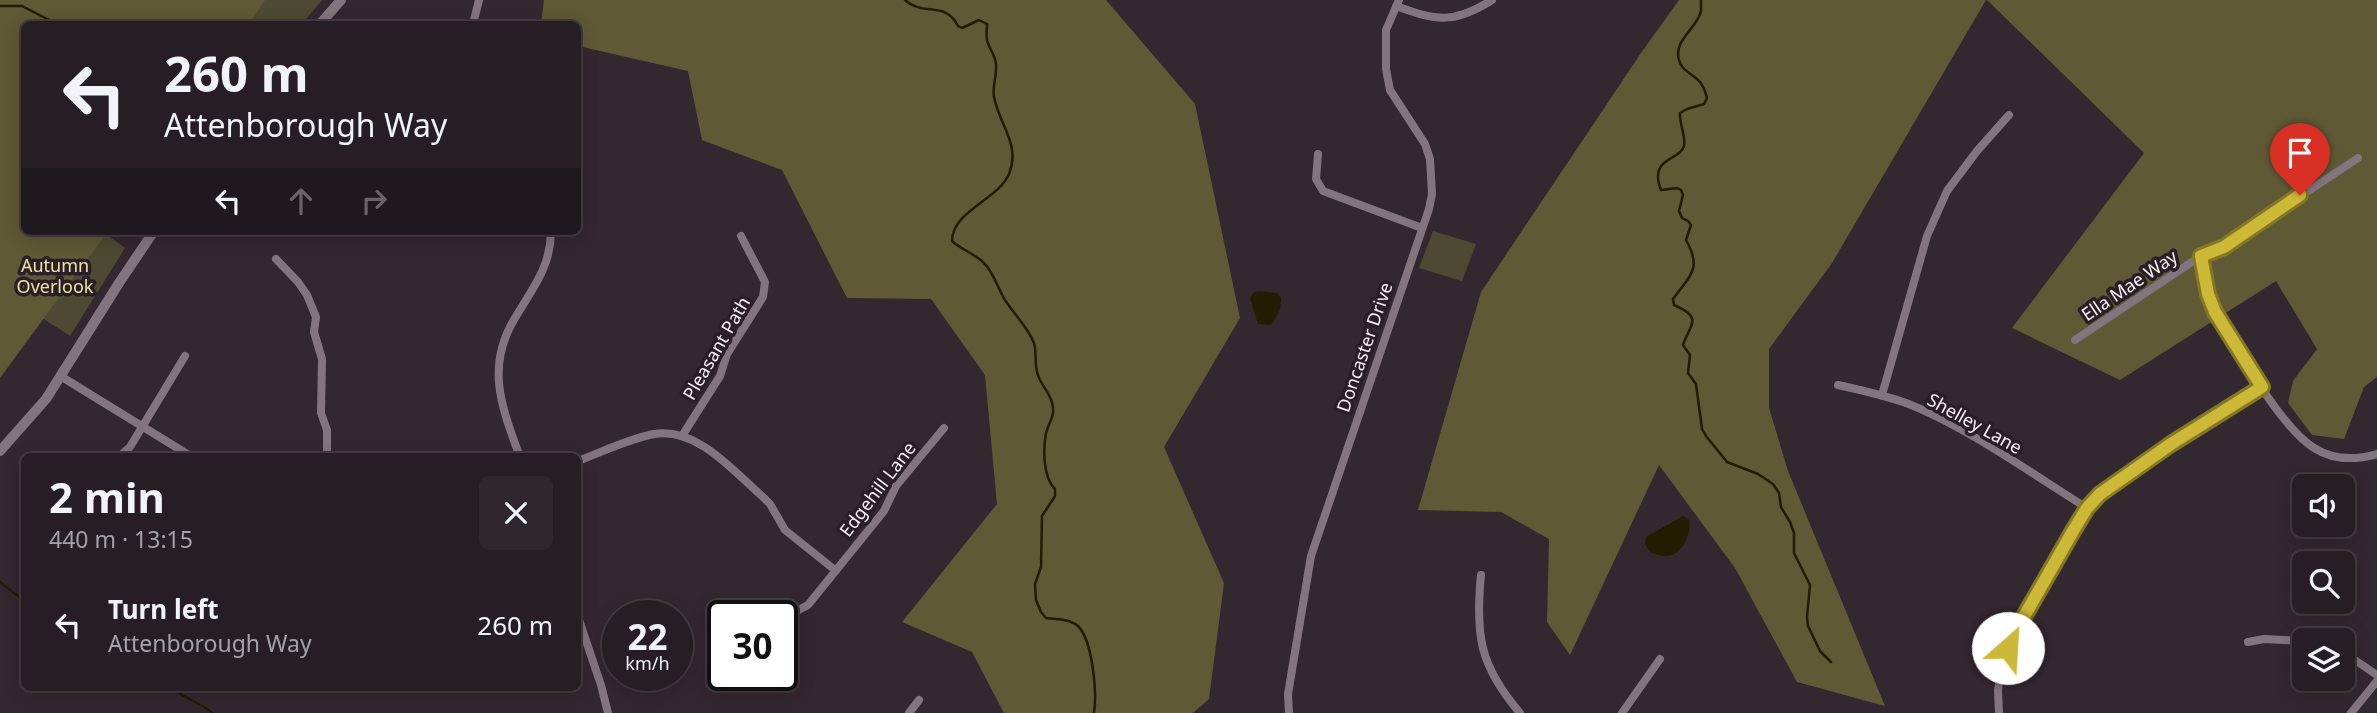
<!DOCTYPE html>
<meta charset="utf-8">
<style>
:root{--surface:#271e24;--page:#2f272c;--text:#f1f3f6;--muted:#a4a2a6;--line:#433c41}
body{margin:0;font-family:"Noto Sans",sans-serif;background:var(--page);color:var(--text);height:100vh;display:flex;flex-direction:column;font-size:26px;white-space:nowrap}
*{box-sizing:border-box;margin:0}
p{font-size:23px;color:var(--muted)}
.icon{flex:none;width:38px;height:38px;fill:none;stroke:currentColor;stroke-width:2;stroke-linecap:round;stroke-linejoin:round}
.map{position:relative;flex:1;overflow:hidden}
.side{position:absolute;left:21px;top:453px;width:560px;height:238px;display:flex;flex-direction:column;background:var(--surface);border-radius:10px;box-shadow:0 4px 18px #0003,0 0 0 2px var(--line)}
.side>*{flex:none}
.guide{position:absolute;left:21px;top:21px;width:560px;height:214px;border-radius:10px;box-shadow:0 4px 18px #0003,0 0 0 2px var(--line);background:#271e24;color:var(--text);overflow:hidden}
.buttons{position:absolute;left:2292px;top:474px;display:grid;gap:14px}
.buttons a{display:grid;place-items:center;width:63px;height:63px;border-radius:10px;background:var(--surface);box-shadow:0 4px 18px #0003,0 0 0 2px var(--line);font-size:35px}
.speed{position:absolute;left:602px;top:600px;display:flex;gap:14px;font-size:35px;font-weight:700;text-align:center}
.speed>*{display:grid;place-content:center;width:91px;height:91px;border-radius:50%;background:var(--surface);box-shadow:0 4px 18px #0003,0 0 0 2px var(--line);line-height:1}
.speed small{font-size:18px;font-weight:400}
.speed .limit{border:4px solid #111;border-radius:10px;background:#fff;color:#111}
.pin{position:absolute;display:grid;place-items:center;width:60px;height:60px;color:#fff;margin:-72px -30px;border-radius:50% 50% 50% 0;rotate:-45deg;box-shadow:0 0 7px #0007}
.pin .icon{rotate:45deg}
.me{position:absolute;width:77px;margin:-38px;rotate:26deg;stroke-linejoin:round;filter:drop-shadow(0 0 5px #0008)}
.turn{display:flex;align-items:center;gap:24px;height:147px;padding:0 28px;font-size:32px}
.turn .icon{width:91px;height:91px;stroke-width:2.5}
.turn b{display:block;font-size:49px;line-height:60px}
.lanes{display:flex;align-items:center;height:66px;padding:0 28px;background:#0003;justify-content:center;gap:35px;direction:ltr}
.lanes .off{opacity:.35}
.round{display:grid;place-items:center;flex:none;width:74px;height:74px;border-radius:10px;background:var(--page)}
.headline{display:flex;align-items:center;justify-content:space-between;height:119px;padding:0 28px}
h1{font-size:42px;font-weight:700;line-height:52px}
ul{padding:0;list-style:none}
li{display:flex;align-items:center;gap:21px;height:105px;padding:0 28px}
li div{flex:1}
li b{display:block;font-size:26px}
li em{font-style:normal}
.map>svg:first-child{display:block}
.green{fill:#4d4932}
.forest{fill:#5f5936}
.water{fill:#221c00}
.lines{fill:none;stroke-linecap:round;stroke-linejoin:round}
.stream{stroke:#221c00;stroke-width:2.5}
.minor{stroke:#83757e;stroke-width:8}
.tertiary{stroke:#83757e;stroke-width:10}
.route-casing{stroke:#857824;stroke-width:18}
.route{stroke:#cdb938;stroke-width:12}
.labels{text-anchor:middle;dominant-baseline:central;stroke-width:7;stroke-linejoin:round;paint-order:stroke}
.park-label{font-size:18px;fill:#eee3a4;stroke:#2a1f26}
.street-label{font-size:18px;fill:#f8f0f5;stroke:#2a1f26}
</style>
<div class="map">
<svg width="2377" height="713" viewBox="0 0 2377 713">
<rect width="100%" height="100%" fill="#342830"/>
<!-- green -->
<g class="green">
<polygon points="0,0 322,0 302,24 24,24 24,231 102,231 125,248 70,336 33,312"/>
<polygon points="1433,231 1476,244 1462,281 1419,268"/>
</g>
<!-- forest -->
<g class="forest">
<polygon points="0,0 265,0 249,24 24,24 24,231 108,231 0,378"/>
<polygon points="544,0 1106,0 1195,104 1240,318 1164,447 1224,583 1209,699 1193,713 1004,713 972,652 902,622 997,504 985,375 931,299 847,298 782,170 702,140 688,71 578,46 578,24 541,24"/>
<polygon points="1679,0 1986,0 1832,263 1769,349 1769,408 1788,471 1885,706 1797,682 1735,568 1659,465 1570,655 1547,622 1549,539 1501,512 1418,510 1481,292 1641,53"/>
<polygon points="1987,0 2377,0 2377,377 2364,387 2344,439 2312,435 2288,403 2293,381 2317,349 2276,281 2120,380 2012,328 2144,153"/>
</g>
<!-- water -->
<g class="water">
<polygon points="1258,291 1277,293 1281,298 1280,310 1271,325 1258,324 1250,298 1253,293"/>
<path d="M1683,516L1689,519C1692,532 1683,555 1667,556C1662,557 1655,554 1650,552L1645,544L1646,537Z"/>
</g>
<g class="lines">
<!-- stream -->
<g class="stream">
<path d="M905,0C924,17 945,0 958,26L962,28L979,20L987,24C987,29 986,36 987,40C989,49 996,56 996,65C997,76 992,87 994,97C999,124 1021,145 1009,174C998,200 952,211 952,241C962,250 973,253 983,262C995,273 998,291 1007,303C1016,316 1028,328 1034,343C1037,352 1034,365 1038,375C1041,385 1050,393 1052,403C1056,415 1049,422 1046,433C1043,449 1043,478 1055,489V496L1042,516L1041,567L1035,584L1036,600L1041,612L1046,618C1056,619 1070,619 1078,626C1093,641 1097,694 1094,713"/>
<path d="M1701,0C1701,4 1701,7 1701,11C1697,29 1673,40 1679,60C1682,71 1690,72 1697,79C1703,84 1705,91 1707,98L1704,104L1687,109L1680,113C1679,123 1686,136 1684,146C1680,161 1648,157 1661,190L1677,188L1681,190L1683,195L1679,211L1682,218L1688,221L1691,225L1686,240C1703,270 1689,276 1673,299L1674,305C1704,318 1690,324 1683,345L1690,355L1688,373L1696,384L1702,429L1706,436L1727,462L1758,474L1773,484L1779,493L1781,507L1790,522L1794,533V553L1810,585L1807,617L1808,626L1820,651L1831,662"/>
<polyline points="0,6 22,6 57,24"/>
<polyline points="113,24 127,23 130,24"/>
<polyline points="0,582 23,600"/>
<path d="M173,688C184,699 200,702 212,713"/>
</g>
<!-- minor -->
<g class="minor">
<path d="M1396,6C1437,21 1454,24 1492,0"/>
<polyline points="473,24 479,0"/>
<polyline points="1318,154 1316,179 1323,191 1422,228"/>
<path d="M2201,256L2208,294L2215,312C2237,348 2280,427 2314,448C2333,460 2356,460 2377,454"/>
<polyline points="276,259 298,282 307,295 316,317 314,332 322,359 321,413 327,430 327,457"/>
<polyline points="2075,340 2201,256 2224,247 2358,158"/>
<polyline points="62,377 192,457"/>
<path d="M1838,385C1861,390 1883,395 1906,403C1966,426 2032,474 2087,508"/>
<polyline points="1882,395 1927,236 1947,191 1977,151 2009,115"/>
<polyline points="682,436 720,376 727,354 763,297 765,282 741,236"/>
<polyline points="119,457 130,447 185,356"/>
<path d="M520,457C502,408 485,367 515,318C532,289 551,267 551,231"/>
<path d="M578,461C602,452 628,439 654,434C698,427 734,472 763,497L770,504L785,530L835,570"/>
<path d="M1481,575C1475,636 1480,666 1520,713"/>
<polyline points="578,617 601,685 608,713"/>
<polyline points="782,625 793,613 808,605 884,511 896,486 944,428"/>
<polyline points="2248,642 2264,639 2305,641"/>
<polyline points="2343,652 2377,675"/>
<polyline points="909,713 919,700"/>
<polyline points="1289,713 1288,694 1311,556 1429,209 1432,194 1430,159 1425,144 1390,90 1386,69 1386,30 1399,0"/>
<polyline points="1622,713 1660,659"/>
<polyline points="1999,713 1998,690 2001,671 2008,648 2018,627 2087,508 2100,494 2117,482 2262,387"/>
<polyline points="2351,713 2377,681"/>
</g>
<!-- tertiary -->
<g class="tertiary">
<polyline points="320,24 341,0"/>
<polyline points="0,451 46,399 119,283 154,231"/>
</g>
</g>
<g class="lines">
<defs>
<polyline id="route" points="2008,648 2018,627 2073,531 2087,508 2100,494 2171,444 2262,387 2215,312 2208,294 2201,256 2224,247 2300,195"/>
</defs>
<!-- route casing -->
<use href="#route" class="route-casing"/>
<!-- route -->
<use href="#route" class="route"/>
</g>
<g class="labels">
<!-- park labels -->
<g class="park-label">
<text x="55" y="265">Autumn<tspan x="55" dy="21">Overlook</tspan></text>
</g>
<!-- street labels -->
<g class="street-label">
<text transform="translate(2129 285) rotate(-34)">Ella Mae Way</text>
<text transform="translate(1364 347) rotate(-71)">Doncaster Drive</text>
<text transform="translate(716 348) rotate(-60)">Pleasant Path</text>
<text transform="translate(1975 423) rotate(29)">Shelley Lane</text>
<text transform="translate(877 489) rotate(-53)">Edgehill Lane</text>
</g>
</g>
</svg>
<div class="buttons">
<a><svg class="icon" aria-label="sound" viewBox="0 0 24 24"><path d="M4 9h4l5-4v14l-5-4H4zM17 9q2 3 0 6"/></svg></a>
<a><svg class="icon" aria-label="search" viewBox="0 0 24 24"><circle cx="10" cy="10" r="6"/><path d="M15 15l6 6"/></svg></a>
<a><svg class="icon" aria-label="layers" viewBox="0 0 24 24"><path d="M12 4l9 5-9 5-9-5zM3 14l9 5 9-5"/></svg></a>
</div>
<div class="speed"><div>22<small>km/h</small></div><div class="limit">30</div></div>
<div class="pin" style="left:2300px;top:195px;background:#d93025"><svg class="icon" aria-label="arrive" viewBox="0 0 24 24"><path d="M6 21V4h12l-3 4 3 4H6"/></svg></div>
<svg class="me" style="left:2008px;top:648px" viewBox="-20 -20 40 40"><circle r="19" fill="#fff"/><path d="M0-13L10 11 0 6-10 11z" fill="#cdb938"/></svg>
<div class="guide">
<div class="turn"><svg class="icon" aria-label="left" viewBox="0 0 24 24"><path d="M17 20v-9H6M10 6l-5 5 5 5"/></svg><div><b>260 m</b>Attenborough Way</div></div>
<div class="lanes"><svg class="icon" aria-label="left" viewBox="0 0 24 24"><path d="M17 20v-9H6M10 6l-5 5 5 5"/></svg><svg class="icon off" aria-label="ahead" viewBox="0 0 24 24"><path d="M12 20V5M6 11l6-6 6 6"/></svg><svg class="icon off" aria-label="right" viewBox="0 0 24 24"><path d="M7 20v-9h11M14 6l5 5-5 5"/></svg></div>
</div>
<section class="side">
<div class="headline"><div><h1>2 min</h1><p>440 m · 13:15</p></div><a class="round"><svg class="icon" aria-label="close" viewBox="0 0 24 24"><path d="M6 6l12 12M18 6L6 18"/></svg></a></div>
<ul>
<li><svg class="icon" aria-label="left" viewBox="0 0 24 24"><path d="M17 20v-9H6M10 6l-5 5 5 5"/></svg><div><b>Turn left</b><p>Attenborough Way</p></div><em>260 m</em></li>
</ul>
</section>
</div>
